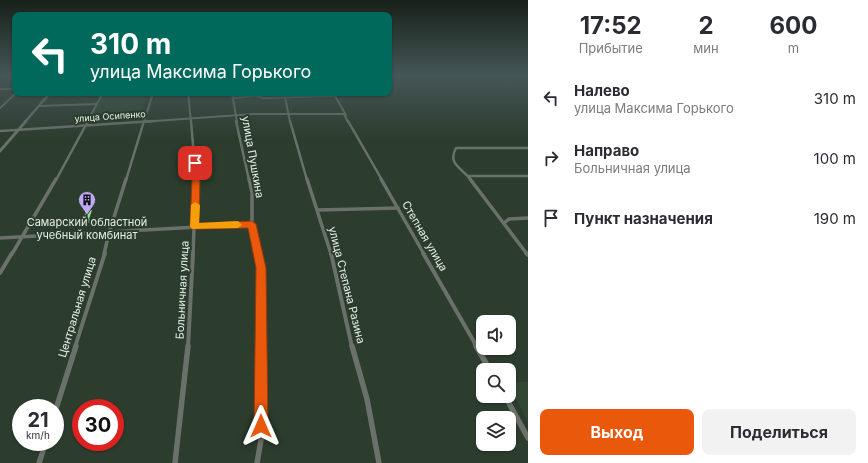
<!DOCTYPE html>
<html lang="ru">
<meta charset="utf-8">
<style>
:root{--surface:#fff;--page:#f2f2f3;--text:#2b2b33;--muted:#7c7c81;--accent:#ea580c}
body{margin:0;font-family:Inter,sans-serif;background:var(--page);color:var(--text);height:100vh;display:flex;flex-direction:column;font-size:15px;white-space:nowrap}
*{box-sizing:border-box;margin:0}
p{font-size:13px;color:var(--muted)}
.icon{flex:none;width:22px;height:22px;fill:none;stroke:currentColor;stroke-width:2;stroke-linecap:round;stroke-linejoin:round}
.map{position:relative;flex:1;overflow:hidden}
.sheet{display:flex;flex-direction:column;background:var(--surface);width:340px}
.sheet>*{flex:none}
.hud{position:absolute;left:12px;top:12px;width:380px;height:84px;border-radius:8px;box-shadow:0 1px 3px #0004;background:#00695c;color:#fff;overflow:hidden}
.controls{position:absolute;left:476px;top:315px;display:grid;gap:8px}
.controls a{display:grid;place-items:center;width:40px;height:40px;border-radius:8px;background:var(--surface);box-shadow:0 1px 3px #0004;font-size:20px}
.speed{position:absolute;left:12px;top:399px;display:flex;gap:8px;font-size:20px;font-weight:700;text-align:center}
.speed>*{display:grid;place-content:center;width:52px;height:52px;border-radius:50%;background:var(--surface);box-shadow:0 1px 3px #0004;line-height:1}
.speed small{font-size:10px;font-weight:400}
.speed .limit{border:6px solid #d22;background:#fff;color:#111}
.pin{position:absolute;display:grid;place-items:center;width:34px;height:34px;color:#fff;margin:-17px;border-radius:8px;box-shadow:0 2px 6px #0006}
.me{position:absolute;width:44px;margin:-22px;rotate:0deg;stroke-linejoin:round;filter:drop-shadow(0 0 3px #0008)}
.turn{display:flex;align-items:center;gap:14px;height:84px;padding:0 12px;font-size:18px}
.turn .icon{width:52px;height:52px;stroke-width:2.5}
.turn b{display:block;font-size:28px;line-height:34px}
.eta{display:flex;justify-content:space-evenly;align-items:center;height:68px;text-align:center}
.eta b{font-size:24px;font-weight:700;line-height:28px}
.action{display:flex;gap:8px;margin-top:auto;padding:8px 12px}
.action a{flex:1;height:46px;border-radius:8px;background:var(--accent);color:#fff;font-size:16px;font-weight:700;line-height:46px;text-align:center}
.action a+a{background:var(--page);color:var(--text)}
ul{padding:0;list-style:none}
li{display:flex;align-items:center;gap:12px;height:60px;padding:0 12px}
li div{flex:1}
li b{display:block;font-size:15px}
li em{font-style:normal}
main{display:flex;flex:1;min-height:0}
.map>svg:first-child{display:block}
.built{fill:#314733}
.building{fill:#96e39e}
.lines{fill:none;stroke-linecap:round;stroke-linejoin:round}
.minor-far4{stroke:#69716a;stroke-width:2}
.minor-far3{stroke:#69716a;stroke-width:2.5}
.minor-far2{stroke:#69716a;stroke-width:3.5}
.minor-far1{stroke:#69716a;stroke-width:4}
.minor{stroke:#69716a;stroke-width:5.5}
.tertiary-far1{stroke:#69716a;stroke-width:2.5}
.tertiary{stroke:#69716a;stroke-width:3}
.route{fill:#ea580c;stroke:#983908}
.slow{fill:#f59e0b}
.labels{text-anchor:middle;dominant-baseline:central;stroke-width:4;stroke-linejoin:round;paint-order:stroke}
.far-street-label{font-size:9px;fill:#e4eee4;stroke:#2c3c2d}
.street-label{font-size:11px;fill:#e4eee4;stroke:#2c3c2d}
.poi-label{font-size:11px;fill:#e4eee4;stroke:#2c3c2d}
</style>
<main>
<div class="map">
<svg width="528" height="463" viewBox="0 0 528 463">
<rect width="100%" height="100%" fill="#2c3c2d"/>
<!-- built -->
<g class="built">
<polygon points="105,93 147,93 141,111 93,113"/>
<polygon points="509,382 528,382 528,422 509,385"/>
</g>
<!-- building -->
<polygon class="building" points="92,210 89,219 91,219 90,223 78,224 80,220 83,219 86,211"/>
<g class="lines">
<!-- minor-far4 -->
<g class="minor-far4">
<polyline points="0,89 15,89"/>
<polyline points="188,93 191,122"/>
<polyline points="232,93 237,122"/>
<polyline points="285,97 290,122"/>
<polyline points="233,98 255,96 264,98 335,96 346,115"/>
<polyline points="39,106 97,104"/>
<polyline points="0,108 16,93"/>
<polyline points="87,122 103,93"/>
<polyline points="140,122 254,114 344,114 348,122"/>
<polyline points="144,122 153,93"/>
</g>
<!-- minor-far3 -->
<g class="minor-far3">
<polyline points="191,121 196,180"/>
<polyline points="236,121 249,180"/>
<polyline points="290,121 307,180"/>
<polyline points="348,121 382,180"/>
<polyline points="0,131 155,121"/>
<polyline points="468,176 528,176"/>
<polyline points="56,180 88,121"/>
<polyline points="126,180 144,121"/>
<path d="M471,180C462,168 447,164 456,148H528"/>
</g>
<!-- minor-far2 -->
<g class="minor-far2">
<polyline points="249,179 252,193 252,224 258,254"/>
<polyline points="307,179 331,254"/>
<polyline points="381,179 424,254"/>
<polyline points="470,179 527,254"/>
<polyline points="318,210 398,208"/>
<polyline points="504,223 509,219 528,218"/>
<polyline points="0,238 252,224"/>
<polyline points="12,254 56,179"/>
<polyline points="104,254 109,233 126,179"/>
<polyline points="193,254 196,179"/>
</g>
<!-- minor-far1 -->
<g class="minor-far1">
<polyline points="258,253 261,268 261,347"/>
<polyline points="331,253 352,347"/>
<polyline points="423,253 477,347"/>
<polyline points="526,253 528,255"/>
<polyline points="0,273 12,253"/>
<polyline points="75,347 105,253"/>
<polyline points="188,347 193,253"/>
</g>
<!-- minor -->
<g class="minor">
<polyline points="352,346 367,399 379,463"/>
<polyline points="476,346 490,370"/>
<polyline points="505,396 528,438"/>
<polyline points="55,412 76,346"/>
<polyline points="39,463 46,442"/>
<polyline points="175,463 188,346"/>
<polyline points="257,463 261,440 261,346"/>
</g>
<!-- tertiary-far1 -->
<polyline class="tertiary-far1" points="25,122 50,93"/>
<!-- tertiary -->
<polyline class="tertiary" points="0,151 26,121"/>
</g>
<!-- sky -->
<linearGradient id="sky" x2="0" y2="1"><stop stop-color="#182119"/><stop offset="0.54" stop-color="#455657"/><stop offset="1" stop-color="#455657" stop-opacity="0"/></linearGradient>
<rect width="528" height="139" fill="url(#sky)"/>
<!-- route -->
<polygon class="route" points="195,161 198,163 200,179 199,223 252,221 256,224 266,268 268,426 266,431 261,433 256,431 254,426 256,268 248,228 192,229 190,227 192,179 191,163"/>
<!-- slow -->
<polygon class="slow" points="195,202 200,205 199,223 238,221 242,225 238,228 192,229 190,227 191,205"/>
<!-- icons -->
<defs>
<symbol id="building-pin" viewBox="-11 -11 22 30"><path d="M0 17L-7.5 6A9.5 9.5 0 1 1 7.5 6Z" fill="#bea9f4" stroke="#2c3c2d"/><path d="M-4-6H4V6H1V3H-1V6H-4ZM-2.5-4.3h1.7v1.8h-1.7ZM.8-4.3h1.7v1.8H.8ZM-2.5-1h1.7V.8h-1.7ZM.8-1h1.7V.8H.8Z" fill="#111"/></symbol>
</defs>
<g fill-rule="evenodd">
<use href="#building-pin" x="77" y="190" width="20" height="27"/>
</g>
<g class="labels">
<!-- far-street labels -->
<g class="far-street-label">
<text transform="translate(110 116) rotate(-4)">улица Осипенко</text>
</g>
<!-- street labels -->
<g class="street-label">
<text transform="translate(253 157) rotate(80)">улица Пушкина</text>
<text transform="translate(425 236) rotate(60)">Степная улица</text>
<text transform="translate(347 285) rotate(76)">улица Степана Разина</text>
<text transform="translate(182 290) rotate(-87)">Больничная улица</text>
<text transform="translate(77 307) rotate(-73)">Центральная улица</text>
</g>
<!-- poi labels -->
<g class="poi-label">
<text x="87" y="222">Самарский областной<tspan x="87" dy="13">учебный комбинат</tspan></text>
</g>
</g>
</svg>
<div class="controls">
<a><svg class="icon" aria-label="sound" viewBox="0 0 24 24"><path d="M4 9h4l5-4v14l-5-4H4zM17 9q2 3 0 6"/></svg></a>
<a><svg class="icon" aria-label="search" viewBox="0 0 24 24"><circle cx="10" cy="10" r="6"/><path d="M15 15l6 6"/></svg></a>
<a><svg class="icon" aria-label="layers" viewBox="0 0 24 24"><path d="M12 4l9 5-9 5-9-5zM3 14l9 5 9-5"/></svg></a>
</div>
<div class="speed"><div>21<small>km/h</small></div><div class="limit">30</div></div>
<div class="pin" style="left:195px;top:163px;background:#d93025"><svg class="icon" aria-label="arrive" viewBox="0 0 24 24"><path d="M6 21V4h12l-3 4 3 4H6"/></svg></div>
<svg class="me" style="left:261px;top:426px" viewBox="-20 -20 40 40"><path d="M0-17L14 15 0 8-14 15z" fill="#ea580c" stroke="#fff" stroke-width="4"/></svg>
<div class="hud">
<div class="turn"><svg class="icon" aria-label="left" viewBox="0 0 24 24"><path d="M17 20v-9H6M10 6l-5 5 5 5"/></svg><div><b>310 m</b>улица Максима Горького</div></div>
</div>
</div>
<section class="sheet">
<div class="eta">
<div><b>17:52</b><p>Прибытие</p></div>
<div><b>2</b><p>мин</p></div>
<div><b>600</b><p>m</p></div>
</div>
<ul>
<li><svg class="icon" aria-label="left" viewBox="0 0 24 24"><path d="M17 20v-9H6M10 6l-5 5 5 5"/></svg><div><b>Налево</b><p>улица Максима Горького</p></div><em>310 m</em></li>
<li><svg class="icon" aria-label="right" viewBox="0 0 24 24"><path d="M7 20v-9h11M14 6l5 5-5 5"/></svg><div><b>Направо</b><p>Больничная улица</p></div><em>100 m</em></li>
<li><svg class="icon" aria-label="arrive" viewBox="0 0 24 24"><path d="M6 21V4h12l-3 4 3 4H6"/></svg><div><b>Пункт назначения</b></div><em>190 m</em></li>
</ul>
<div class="action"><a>Выход</a><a>Поделиться</a></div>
</section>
</main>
